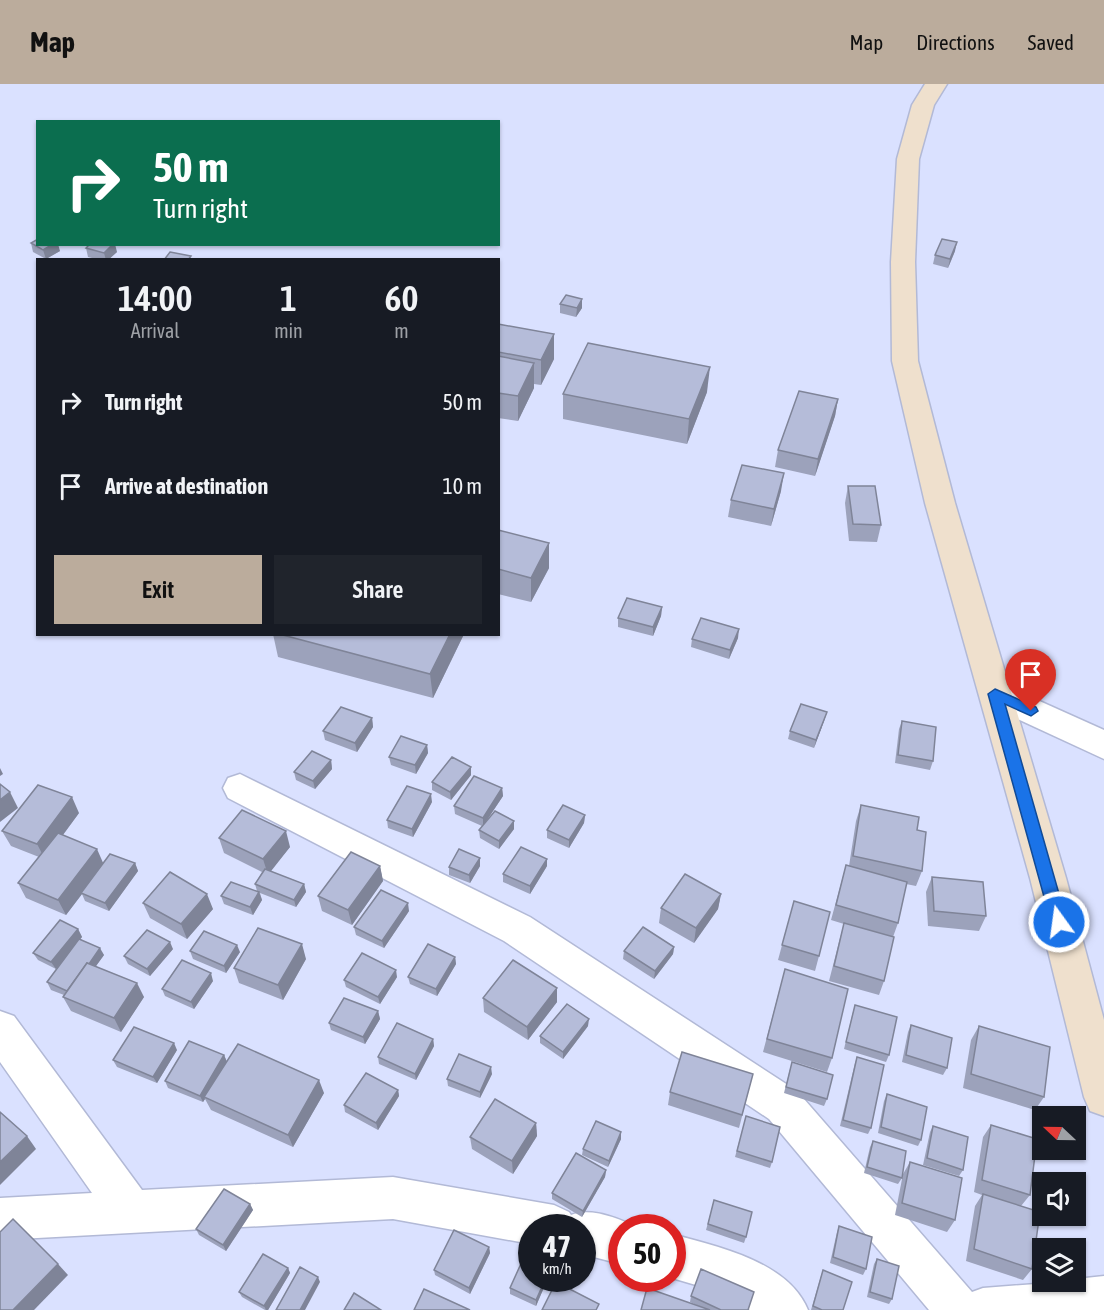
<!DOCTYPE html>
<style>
:root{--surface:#171b24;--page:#20242c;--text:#f1f3f6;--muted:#9ea1a6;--accent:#bbac9c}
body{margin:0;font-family:"Asap Condensed",sans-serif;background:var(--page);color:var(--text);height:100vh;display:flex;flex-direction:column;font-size:22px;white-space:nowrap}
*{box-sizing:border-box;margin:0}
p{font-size:20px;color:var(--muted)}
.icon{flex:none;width:33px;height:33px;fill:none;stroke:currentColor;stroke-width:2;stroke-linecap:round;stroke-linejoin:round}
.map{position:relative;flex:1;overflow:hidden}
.drawer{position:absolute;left:36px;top:174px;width:464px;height:378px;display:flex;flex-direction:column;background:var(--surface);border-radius:0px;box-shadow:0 2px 4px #0004}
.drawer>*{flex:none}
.top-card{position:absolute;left:36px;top:36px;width:464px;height:126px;border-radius:0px;box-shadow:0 2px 4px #0004;background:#0b6e4f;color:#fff;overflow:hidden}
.needle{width:39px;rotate:292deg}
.fabs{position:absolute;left:1032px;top:1022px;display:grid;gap:12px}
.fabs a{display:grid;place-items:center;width:54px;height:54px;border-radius:0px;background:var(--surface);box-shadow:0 2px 4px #0004;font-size:30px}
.speed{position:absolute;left:518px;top:1130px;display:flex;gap:12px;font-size:30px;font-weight:700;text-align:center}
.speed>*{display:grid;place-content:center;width:78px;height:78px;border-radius:50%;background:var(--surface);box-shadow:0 2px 4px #0004;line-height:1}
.speed small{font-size:15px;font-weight:400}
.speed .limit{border:9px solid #d22;background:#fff;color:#111}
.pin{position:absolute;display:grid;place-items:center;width:51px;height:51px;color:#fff;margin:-62px -26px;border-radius:50% 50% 50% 0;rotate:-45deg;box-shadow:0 0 6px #0007}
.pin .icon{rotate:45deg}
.me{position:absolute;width:66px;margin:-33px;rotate:346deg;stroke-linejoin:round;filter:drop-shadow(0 0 4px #0008)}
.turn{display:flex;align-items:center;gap:21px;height:126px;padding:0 18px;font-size:27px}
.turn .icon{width:78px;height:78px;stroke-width:2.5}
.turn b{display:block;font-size:42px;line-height:51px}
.eta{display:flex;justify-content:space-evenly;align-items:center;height:102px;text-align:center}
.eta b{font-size:36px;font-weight:600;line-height:42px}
.primary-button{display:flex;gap:12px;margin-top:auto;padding:12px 18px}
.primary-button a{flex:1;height:69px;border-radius:0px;background:var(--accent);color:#111;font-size:24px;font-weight:600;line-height:69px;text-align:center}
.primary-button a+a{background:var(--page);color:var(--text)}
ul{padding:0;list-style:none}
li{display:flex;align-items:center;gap:18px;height:84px;padding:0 18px}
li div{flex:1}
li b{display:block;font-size:22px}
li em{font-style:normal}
header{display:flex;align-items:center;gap:36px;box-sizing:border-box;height:84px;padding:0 30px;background:var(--accent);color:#111}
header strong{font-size:28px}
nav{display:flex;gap:33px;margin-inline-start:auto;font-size:21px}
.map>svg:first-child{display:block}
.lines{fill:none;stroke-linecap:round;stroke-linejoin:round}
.street-casing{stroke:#b2b9d6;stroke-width:3}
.secondary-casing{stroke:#b2b9d6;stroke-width:3}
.street{fill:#fff;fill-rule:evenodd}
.secondary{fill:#efe0cd;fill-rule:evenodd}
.wall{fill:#9ca2bb}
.shaded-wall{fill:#7f8498}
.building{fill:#b5bcd9;stroke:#7f8498;stroke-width:1.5}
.route{fill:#1a73e8;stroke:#114b97;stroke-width:1.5}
</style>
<header>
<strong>Map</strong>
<nav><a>Map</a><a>Directions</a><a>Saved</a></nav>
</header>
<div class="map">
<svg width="1104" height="1226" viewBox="0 0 1104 1226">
<rect width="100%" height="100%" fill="#dae1ff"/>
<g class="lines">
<defs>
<g id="street">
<polygon points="995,597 1104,646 1104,675 983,619 979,610 983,601"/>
<polygon points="240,690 530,833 797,1007 972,1208 983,1204 1076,1197 1076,1195 1104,1192 1104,1226 929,1226 769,1035 504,857 228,714 223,704 228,694"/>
<path d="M0,927L14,932L142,1106L393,1093L554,1121L569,1128L571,1131C590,1123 618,1134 636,1143H621V1180L582,1170V1143H531V1160L393,1135L0,1156V1114L92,1109L0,978Z"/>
<path d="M672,1150C718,1163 788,1177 808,1226H750L730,1211L672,1194Z"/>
</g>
<polygon id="secondary" points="925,0 947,0 934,21 919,75 915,178 918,277 955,419 1066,794 1104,936 1104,1032 1090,1027 1084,1013 1030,794 925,419 892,277 891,178 897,75 912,21"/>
</defs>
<!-- street casing -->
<use href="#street" class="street-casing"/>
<!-- secondary casing -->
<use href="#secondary" class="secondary-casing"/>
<!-- street -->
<use href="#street" class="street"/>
<!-- secondary -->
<use href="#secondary" class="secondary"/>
</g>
<!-- wall -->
<g class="wall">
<polygon points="31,159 60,167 46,175 33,168"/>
<polygon points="86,164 117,168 108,176 100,176 88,173"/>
<polygon points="955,167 948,184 933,180 935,171"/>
<polygon points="560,220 582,224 576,233 560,229"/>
<polygon points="498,240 554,250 554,275 541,301 534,300 534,304 518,337 498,334"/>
<polygon points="707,308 687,360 563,335 563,310"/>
<polygon points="838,315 835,332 815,392 775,383 778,366"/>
<polygon points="848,402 881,441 877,458 849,457 845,419"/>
<polygon points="781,407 771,442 728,433 731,416"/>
<polygon points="498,446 549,484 531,518 498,510"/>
<polygon points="662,523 661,532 653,552 618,543 618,534"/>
<polygon points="273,550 464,550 433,614 278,573"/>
<polygon points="738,554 729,575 691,563 692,555"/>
<polygon points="827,628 824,637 814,664 788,655 790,647"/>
<polygon points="372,634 373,643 357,668 325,656 323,647"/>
<polygon points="902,637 933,677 930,686 895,679 899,645"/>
<polygon points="427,661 428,669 416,690 391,681 389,673"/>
<polygon points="331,676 332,685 315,705 296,696 294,688"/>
<polygon points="471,683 471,691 451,716 432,706 432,698"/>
<polygon points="502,704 503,712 487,736 514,745 499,765 480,754 479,746 482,742 455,730 454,722"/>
<polygon points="432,718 413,753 388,744 387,736"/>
<polygon points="861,721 917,746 922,787 916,802 906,800 898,839 893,853 884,897 879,911 829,897 840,854 844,840 831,836 846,781 849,782 856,737"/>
<polygon points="79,729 63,751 103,779 135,779 138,787 109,827 85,817 82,810 66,831 26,814 18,799 39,773 11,762 2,747"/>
<polygon points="585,731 584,739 569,764 547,754 547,746"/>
<polygon points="219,754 290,763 270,787 304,800 306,808 296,823 260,809 262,816 253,831 224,820 221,812 257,807 255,800 262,788 224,769"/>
<polygon points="480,774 480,782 470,799 449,791 449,783"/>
<polygon points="380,782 383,797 352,841 322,827 318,812"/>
<polygon points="547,782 530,810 503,798 503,790"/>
<polygon points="932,793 986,832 979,847 928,842 926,808"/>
<polygon points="721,810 718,825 694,859 659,839 661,824"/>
<polygon points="794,817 819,872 815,887 778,876"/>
<polygon points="143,819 213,825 187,855 150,834"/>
<polygon points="409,827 384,864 356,851 354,843"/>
<polygon points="78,845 82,853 80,855 104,871 96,882 144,913 121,948 71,927 63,913 64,911 51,906 47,898 66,872 56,885 38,876 33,869"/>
<polygon points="674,863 673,870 654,895 623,875 624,867"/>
<polygon points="173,865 150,892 128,880 124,872"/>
<polygon points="190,867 240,868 226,889 193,875"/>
<polygon points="455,873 456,880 437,912 410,900 408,893"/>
<polygon points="306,875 283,916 239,899 234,884"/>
<polygon points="785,885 832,974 827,988 763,968"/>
<polygon points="397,893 380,920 346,903 344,896"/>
<polygon points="213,897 194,925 165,912 162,905"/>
<polygon points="557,904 557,918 528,956 484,928 483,914"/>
<polygon points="855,921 889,971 886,978 844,965 853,928"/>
<polygon points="378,927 380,935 365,960 331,946 329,939"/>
<polygon points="911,941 947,984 943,991 902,978 908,948"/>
<polygon points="588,942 563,975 540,959 540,952"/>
<polygon points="979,942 1044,1013 1035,1026 963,1004 971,956"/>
<polygon points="433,955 434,962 416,996 379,980 378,973"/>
<polygon points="177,966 157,999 117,983 113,976"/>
<polygon points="224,971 227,978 324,1009 293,1063 211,1026 205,1015 203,1018 168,1004 165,997"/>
<polygon points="857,973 871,1044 868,1050 840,1042 855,979"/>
<polygon points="790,985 827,1015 824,1022 784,1009"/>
<polygon points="492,990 480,1014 448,1002 447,995"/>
<polygon points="753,990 739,1044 668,1021 670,1008"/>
<polygon points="398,1006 399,1012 378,1046 345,1028 344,1021"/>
<polygon points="887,1010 921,1056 918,1062 878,1049 884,1017"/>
<polygon points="746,1032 772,1078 770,1084 735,1073"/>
<polygon points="536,1039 537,1052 513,1090 472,1065 470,1053"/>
<polygon points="991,1041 1030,1111 1021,1122 1032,1185 1023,1196 966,1177 975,1122 982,1111 974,1108 983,1053"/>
<polygon points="933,1042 963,1086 959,1092 923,1081 930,1048"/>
<polygon points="621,1048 621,1055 608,1083 582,1071 583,1065"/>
<polygon points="873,1057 902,1094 898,1100 864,1089 870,1063"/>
<polygon points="910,1078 955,1136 947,1148 895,1131 903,1090"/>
<polygon points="606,1086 605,1093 582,1133 552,1115 552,1109"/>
<polygon points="714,1116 746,1153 744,1159 706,1146"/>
<polygon points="250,1120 253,1126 226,1167 199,1151 196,1145"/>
<polygon points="839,1142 866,1185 863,1191 830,1179 837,1148"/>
<polygon points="489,1163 490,1169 470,1210 435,1191 434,1186"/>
<polygon points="877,1175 892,1215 889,1220 867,1213 874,1180"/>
<polygon points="288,1184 290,1189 268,1226 265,1226 242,1213 239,1208"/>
<polygon points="823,1186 843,1226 811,1226 821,1192"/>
<polygon points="531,1194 548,1194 536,1222 510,1210 510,1204"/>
<polygon points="691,1212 748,1226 641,1226 703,1224 690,1218"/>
</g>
<!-- shaded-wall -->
<g class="shaded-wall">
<polygon points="957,158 955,167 948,184 950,175"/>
<polygon points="53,160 58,160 60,167 46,175 43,166"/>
<polygon points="113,160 115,160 117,168 108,176 106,176 104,169"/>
<polygon points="582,215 582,224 576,233 577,224"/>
<polygon points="554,250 554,275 541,301 541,276"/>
<polygon points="534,279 534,304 518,337 518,312"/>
<polygon points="710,283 707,308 687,360 689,335"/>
<polygon points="838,315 835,332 815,392 818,375"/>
<polygon points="784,389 781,407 771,442 774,425"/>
<polygon points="549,459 549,484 531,518 531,494"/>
<polygon points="662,523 661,532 653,552 653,543"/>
<polygon points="739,545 738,554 729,575 730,566"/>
<polygon points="450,550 464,550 433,614 430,590"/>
<polygon points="827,628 824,637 814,664 816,656"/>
<polygon points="372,634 373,643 357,668 355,659"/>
<polygon points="427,661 428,669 416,690 415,681"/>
<polygon points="331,676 332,685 315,705 313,697"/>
<polygon points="471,683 471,691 451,716 450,708"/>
<polygon points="0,684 3,690 0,692"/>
<polygon points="502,704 503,712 483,742 483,734"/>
<polygon points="10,708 18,724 0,738 0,716"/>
<polygon points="431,710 432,718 413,753 412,745"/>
<polygon points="72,713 79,729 45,775 37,760"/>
<polygon points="585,731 584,739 569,764 569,756"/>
<polygon points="514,737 514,745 499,765 499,757"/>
<polygon points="286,747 290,763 268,791 263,775"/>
<polygon points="97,765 104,781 66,831 58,816"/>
<polygon points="480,774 480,782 470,799 469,791"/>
<polygon points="547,775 547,782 530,810 530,802"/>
<polygon points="135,779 138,787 109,827 105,819"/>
<polygon points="380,782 383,797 352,841 348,826"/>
<polygon points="304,800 306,808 296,823 294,816"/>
<polygon points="259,808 262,816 253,831 250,823"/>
<polygon points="207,810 213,825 187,855 181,840"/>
<polygon points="721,810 718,825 694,859 696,844"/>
<polygon points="408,819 409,827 384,864 382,857"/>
<polygon points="78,845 82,853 56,885 51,878"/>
<polygon points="170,858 173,865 150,892 147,885"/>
<polygon points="302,860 306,875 283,916 278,901"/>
<polygon points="237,861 240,868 226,889 224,882"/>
<polygon points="674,863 673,870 654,895 655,887"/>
<polygon points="100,864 104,871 72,915 68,908"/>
<polygon points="455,873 456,880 437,912 436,905"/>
<polygon points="396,886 397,893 380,920 378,913"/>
<polygon points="211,889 213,897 194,925 191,918"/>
<polygon points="137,899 144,913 121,948 114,934"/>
<polygon points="557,904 557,918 528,956 527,943"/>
<polygon points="378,927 380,935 365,960 363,953"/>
<polygon points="589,935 588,942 563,975 563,968"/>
<polygon points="433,955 434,962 416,996 415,990"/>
<polygon points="174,959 177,966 157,999 153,993"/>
<polygon points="224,971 227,978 204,1013 205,1015 203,1018 200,1012"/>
<polygon points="491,983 492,990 480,1014 480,1008"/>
<polygon points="319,996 324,1009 293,1063 288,1051"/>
<polygon points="398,1006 399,1012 378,1046 376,1039"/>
<polygon points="536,1039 537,1052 513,1090 512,1077"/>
<polygon points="621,1048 621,1055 608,1083 609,1077"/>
<polygon points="27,1052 36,1065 0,1101 0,1078"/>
<polygon points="606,1086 605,1093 582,1133 583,1127"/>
<polygon points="250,1120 253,1126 226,1167 223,1161"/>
<polygon points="489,1163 490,1169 470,1210 469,1204"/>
<polygon points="58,1180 68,1191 34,1226 13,1226"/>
<polygon points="288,1184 290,1189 268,1226 266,1226 264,1222"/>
<polygon points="318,1193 320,1198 305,1226 300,1226"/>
<polygon points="546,1194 548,1194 536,1222 536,1216"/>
</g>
<!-- building -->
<g class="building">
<polygon points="38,155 38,160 53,160 43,166 31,159"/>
<polygon points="942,155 957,158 950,175 935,171"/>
<polygon points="90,160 113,160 104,169 86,164"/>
<polygon points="170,168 191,172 188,176 164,176"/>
<polygon points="566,211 582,215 577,224 560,220"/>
<polygon points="498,240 554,250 541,276 498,268"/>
<polygon points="588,259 710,283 689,335 563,310"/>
<polygon points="498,272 534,279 518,312 498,309"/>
<polygon points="799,307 838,315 818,375 778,366"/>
<polygon points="742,381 784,389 774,425 731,416"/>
<polygon points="848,402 875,402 881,441 853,440"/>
<polygon points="498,446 549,459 531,494 498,485"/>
<polygon points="627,514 662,523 653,543 618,534"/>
<polygon points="701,534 739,545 730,566 692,555"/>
<polygon points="279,550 450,550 430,590"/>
<polygon points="801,620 827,628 816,656 790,647"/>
<polygon points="341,623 372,634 355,659 323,647"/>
<polygon points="902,637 936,643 933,677 898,671"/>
<polygon points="401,652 427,661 415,681 389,673"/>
<polygon points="312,667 331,676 313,697 294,688"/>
<polygon points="452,673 471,683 450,708 432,698"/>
<polygon points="474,692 502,704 483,734 454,722"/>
<polygon points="0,700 10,708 0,716"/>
<polygon points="38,701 72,713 37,760 2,747"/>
<polygon points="407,702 431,710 412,745 387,736"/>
<polygon points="563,721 585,731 569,756 547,746"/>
<polygon points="861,721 919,733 917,746 926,748 922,787 853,772"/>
<polygon points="242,726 286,747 263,775 219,754"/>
<polygon points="495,727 514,737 499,757 479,746"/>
<polygon points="58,749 97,765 58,816 18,799"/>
<polygon points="521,763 547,775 530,802 503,790"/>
<polygon points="459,765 480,774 469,791 449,783"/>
<polygon points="351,768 380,782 348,826 318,812"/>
<polygon points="110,770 135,779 105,819 81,809"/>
<polygon points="846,781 907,798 898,839 836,821"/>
<polygon points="265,785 304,800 294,816 255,800"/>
<polygon points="170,788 207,810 181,840 143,819"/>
<polygon points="685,790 721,810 696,844 661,824"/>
<polygon points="932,793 983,798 986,832 934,827"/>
<polygon points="231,798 259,808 250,823 221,812"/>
<polygon points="381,806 408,819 382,857 354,843"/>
<polygon points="794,817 830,828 819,872 782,861"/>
<polygon points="60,836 78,845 51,878 33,869"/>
<polygon points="844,839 894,853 884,897 834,882"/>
<polygon points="643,843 674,863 655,887 624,867"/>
<polygon points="258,844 302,860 278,901 234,884"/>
<polygon points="147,846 170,858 147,885 124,872"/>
<polygon points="204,847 237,861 224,882 190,867"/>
<polygon points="79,855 100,864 89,880 87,879 67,907 47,898"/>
<polygon points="428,860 455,873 436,905 408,893"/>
<polygon points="362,869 396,886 378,913 344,896"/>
<polygon points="182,876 211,889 191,918 162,905"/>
<polygon points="513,876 557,904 527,943 483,914"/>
<polygon points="87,879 137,899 114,934 63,913"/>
<polygon points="785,885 848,905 832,974 767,955"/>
<polygon points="344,914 378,927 363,953 329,939"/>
<polygon points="567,920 589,935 563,968 540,952"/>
<polygon points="855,921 897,933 889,971 846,958"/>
<polygon points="397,939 433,955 415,990 378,973"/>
<polygon points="911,941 952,954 947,984 906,971"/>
<polygon points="979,942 1050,963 1044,1013 971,990"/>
<polygon points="134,943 174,959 153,993 113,976"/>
<polygon points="189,957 224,971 200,1012 165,997"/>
<polygon points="238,960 319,996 288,1051 204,1013"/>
<polygon points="682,968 753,990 742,1031 670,1008"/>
<polygon points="459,970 491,983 480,1008 447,995"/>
<polygon points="857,973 884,981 871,1044 843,1036"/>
<polygon points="792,978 833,991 827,1015 786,1003"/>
<polygon points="366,989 398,1006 376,1039 344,1021"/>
<polygon points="887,1010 927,1023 921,1056 881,1043"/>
<polygon points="495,1015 536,1039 512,1077 470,1053"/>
<polygon points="0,1028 27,1052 0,1078"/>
<polygon points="746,1032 780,1043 772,1078 737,1067"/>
<polygon points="596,1037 621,1048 609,1077 583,1065"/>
<polygon points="991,1041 1037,1055 1030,1111 982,1096"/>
<polygon points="933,1042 968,1053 963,1086 927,1074"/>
<polygon points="873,1057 906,1067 902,1094 867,1083"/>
<polygon points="576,1069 606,1086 583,1127 552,1109"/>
<polygon points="910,1078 962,1094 955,1136 902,1119"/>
<polygon points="224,1105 250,1120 223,1161 196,1145"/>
<polygon points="983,1110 1040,1128 1032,1185 974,1165"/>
<polygon points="714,1116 752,1128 746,1153 708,1140"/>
<polygon points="13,1135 58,1180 13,1226 0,1226 0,1148"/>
<polygon points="839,1142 872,1153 866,1185 833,1173"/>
<polygon points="454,1146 489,1163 469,1204 434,1186"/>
<polygon points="528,1164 531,1166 531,1194 546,1194 536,1216 510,1204"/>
<polygon points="263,1170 288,1184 264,1222 239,1208"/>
<polygon points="877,1175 899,1182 892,1215 870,1208"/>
<polygon points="300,1183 318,1193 300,1226 276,1226"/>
<polygon points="701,1185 754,1208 748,1226 721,1226 691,1212"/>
<polygon points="823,1186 852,1198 843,1226 822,1226 813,1222"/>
<polygon points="556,1198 599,1220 596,1226 542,1226"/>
<polygon points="647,1204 710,1226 641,1226"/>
<polygon points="424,1205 470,1226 414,1226"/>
<polygon points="354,1209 381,1226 344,1226"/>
</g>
<!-- route -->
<polygon class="route" points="995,605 1036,623 1038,627 1031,632 1005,620 1067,838 1064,843 1059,845 1053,843 1051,838 988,610"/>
</svg>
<div class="fabs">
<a><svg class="needle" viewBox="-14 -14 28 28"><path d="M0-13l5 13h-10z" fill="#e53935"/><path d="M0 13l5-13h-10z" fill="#9ea1a6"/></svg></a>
<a><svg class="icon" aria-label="sound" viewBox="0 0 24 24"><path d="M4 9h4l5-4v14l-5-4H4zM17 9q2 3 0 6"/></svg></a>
<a><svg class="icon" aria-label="layers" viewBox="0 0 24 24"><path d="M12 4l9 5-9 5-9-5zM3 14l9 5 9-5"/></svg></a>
</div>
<div class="speed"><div>47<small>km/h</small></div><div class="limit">50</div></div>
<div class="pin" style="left:1031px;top:627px;background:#d93025"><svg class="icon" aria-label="arrive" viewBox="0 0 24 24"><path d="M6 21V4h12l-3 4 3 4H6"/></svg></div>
<svg class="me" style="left:1059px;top:838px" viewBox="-20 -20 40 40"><circle r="17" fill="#1a73e8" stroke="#fff" stroke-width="3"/><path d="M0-11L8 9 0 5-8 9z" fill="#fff"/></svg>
<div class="top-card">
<div class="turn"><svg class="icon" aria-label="right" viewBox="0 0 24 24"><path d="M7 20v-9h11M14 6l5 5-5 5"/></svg><div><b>50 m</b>Turn right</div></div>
</div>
<section class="drawer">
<div class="eta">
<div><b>14:00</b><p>Arrival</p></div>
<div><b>1</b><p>min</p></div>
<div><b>60</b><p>m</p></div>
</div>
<ul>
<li><svg class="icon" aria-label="right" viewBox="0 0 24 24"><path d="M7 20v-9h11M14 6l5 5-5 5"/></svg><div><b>Turn right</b></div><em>50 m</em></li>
<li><svg class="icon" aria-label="arrive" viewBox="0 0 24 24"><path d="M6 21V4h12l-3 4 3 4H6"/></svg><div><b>Arrive at destination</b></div><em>10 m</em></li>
</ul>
<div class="primary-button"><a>Exit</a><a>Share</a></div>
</section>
</div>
